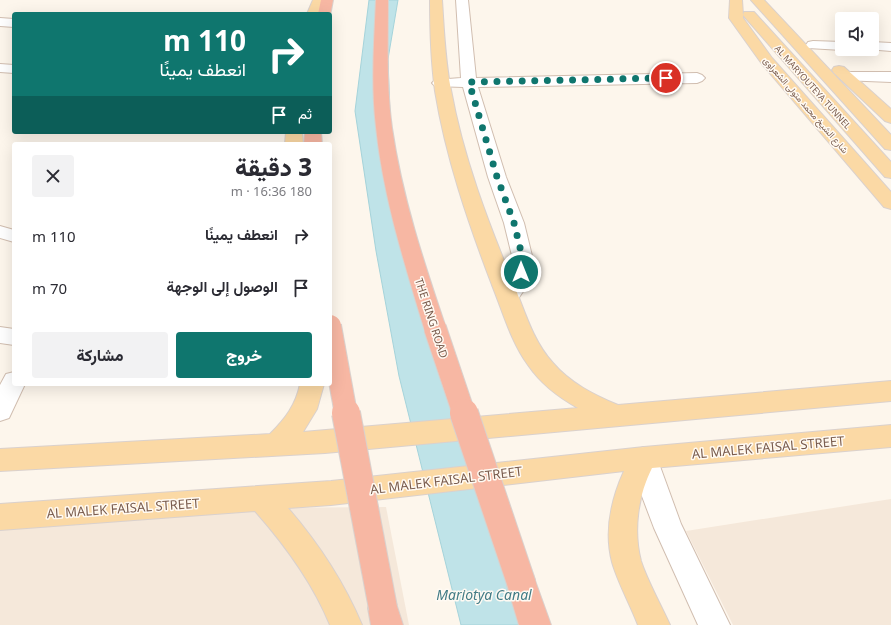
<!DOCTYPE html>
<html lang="ar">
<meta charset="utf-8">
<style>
:root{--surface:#fff;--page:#f2f2f3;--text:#2b2b33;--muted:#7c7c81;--accent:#0f766e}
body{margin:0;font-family:"Noto Sans",Vazirmatn,sans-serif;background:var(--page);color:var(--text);direction:rtl;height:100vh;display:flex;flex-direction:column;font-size:15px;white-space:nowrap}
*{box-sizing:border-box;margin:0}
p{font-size:13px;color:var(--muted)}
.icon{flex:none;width:22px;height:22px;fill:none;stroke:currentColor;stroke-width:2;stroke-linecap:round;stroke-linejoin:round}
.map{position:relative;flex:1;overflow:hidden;direction:ltr}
.details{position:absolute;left:12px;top:142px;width:320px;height:244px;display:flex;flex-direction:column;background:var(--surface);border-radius:4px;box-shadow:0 4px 16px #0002;direction:rtl}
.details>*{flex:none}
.banner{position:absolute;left:12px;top:12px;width:320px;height:122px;border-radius:4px;box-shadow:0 4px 16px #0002;direction:rtl;background:#0f766e;color:#fff;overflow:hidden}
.controls{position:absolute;left:835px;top:12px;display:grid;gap:8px}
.controls a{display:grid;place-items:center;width:44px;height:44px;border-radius:4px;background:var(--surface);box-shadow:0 4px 16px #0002;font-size:20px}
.pin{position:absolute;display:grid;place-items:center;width:34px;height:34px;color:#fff;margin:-17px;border:2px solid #fff;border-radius:50%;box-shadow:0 1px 4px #0007}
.me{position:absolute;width:44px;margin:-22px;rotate:0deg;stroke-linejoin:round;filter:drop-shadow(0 0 3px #0008)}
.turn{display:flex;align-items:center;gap:14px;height:84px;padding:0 20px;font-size:18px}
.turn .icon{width:52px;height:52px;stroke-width:2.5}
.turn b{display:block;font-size:28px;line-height:34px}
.then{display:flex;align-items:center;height:38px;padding:0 20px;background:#0003;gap:8px;font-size:15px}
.round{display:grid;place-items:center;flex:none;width:42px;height:42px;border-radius:4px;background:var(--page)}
.headline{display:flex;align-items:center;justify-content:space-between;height:68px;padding:0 20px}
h1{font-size:24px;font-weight:800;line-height:30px}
.button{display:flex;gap:8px;margin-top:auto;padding:8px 20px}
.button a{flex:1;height:46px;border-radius:4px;background:var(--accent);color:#fff;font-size:16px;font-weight:800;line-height:46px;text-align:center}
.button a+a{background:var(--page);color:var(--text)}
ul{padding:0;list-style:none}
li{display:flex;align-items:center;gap:12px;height:52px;padding:0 20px}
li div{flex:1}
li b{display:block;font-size:15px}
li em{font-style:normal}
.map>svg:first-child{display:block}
.residential{fill:#f5e8da}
.water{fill:#bfe3e8;stroke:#a5d3da}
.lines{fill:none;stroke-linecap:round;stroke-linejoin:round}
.minor-casing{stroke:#d1beb0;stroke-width:2}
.major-casing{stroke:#dad1cd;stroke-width:2}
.highway-casing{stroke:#dad1cd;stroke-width:2}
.minor{fill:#fff;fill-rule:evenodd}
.major{fill:#fbd9a5;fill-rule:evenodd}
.highway{fill:#f7b7a3;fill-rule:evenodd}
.highway-bridge-far1-casing{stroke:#dad1cd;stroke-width:24;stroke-linecap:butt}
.highway-bridge-casing{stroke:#dad1cd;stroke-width:30;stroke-linecap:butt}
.highway-bridge-far1{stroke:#f7b7a3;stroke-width:22}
.highway-bridge{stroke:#f7b7a3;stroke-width:28}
.route{stroke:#0f766e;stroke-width:7;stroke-dasharray:0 12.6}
.labels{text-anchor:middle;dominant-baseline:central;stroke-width:3;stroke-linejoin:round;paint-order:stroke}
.far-street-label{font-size:9px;fill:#7a5c4d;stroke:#fffaf3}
.street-label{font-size:11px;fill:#7a5c4d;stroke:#fffaf3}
.near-street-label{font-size:13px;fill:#7a5c4d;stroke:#fffaf3}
.near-water-label{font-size:14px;font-style:italic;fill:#437c86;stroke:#fffaf3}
</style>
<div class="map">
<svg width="891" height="625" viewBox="0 0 891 625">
<rect width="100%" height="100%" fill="#fdf6ec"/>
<!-- residential -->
<g class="residential">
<polygon points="891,499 891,625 733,625 686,531"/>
<polygon points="386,507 409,625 0,625 0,510"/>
</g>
<!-- water -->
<polygon class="water" points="369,0 398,0 388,59 390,115 401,210 526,625 461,625 399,376 376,251 355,111"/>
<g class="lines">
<defs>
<g id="minor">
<polygon points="456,0 468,0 476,78 697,73 702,75 705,78 702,81 697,83 478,87 506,177 524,223 534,264 530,281 516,302 508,304 500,302 497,297 509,280 514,264 504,223 488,177 463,87 435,86 432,83 435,80 461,78"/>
<polygon points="0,18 14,19 14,27 0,26"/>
<polygon points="813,41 842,42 842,49 847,49 842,50 808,48 806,45 808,42"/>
<polygon points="872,42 891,43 891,51 867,49 872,49"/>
<polygon points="0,64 14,65 14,73 0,72"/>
<polygon points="847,72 891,72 891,82 842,80 839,77 842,74"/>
<polygon points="0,226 14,230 14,242 0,238"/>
<polygon points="0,327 14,329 14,345 0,343"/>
<polygon points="14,372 14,384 25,384 9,418 0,421 0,385 6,374"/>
<polygon points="644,447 653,450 657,458 681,524 730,625 698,625 654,528 640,491 631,458 635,450"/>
</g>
<g id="major">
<polygon points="313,0 325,0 321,14 307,14"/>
<path d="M430,0H442C444,30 445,60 451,90C463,157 488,222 514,285C525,312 533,341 553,363C570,383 594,395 618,405L891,381V401L325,453L0,471V449L270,434C285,419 296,405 300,384H324L317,409L303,432L578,408C558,397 541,384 528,365C511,342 503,312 492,285C468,222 446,158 435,91C431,61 430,30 430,0Z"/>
<polygon points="730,0 742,0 743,15 744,12 754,12 891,162 891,178 885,177 743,15 743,18 772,58 891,192 891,209 884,207 762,64 729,18"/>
<polygon points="751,0 764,0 891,135 891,150 885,149"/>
<polygon points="839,66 844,67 891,109 891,123 885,121 834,73 832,70 834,67"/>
<polygon points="286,132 302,132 303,144 285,144"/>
<path d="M891,425V447L652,468C638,496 633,530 641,561C647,580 661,605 670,625H638C630,604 618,583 612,562C604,531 611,500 624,471L331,505L288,508C319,544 344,582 362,625H330C313,583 285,545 255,511L0,530V504L331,481L644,447Z"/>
</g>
<g id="highway">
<polygon points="321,0 333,0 330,16 330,14 318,14"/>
<path d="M376,0H388C388,43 386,85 392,128C402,197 424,263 446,328L443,334L435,336L427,334L424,328C404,262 383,196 376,127C371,85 374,43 376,0Z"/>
<polygon points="305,132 321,132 322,144 304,144"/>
<polygon points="522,570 533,575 551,625 519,625 507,585 511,575"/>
<polygon points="383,593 394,597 403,625 371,625 368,608 372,597"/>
</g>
</defs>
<!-- minor casing -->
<use href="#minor" class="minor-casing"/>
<!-- major casing -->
<use href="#major" class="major-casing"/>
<!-- highway casing -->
<use href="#highway" class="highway-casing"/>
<!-- minor -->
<use href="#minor" class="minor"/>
<!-- major -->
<use href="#major" class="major"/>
<!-- highway -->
<use href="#highway" class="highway"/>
<defs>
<g id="highway-bridge-far1">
<polyline points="330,326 346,414"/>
<polyline points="435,328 464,414"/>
</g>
<g id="highway-bridge">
<polyline points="346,413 383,608"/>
<polyline points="464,413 522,585"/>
</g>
</defs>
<!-- highway-bridge-far1 casing -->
<use href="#highway-bridge-far1" class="highway-bridge-far1-casing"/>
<!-- highway-bridge casing -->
<use href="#highway-bridge" class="highway-bridge-casing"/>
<!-- highway-bridge-far1 -->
<use href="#highway-bridge-far1" class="highway-bridge-far1"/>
<!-- highway-bridge -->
<use href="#highway-bridge" class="highway-bridge"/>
</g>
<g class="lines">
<!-- route -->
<polyline class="route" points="521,272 524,264 514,223 497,177 469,82 666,78"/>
</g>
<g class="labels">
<!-- far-street labels -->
<g class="far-street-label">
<text transform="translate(813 87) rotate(48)">AL MARYOUTEYA TUNNEL</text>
<text transform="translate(806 105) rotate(49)">شارع الشيخ محمد متولى الشعراوى</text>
</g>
<!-- street labels -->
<g class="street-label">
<text transform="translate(432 318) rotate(72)">THE RING ROAD</text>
</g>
<!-- near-street labels -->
<g class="near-street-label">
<text transform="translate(768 447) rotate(-5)">AL MALEK FAISAL STREET</text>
<text transform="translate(446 480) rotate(-7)">AL MALEK FAISAL STREET</text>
<text transform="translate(123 508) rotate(-4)">AL MALEK FAISAL STREET</text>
</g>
<!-- near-water labels -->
<g class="near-water-label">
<text x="484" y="594">Mariotya Canal</text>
</g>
</g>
</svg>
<div class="controls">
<a><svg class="icon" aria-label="sound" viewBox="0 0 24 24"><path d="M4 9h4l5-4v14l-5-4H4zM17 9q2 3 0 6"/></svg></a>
</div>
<div class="pin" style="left:666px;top:78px;background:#d93025"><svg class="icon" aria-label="arrive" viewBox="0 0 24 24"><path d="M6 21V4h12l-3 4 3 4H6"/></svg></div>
<svg class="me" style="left:521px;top:272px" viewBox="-20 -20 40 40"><circle r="17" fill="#0f766e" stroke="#fff" stroke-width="3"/><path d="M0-11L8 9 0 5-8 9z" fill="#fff"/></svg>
<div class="banner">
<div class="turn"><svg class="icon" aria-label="right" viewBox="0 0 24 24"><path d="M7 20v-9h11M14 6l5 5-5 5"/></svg><div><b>110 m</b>انعطف يمينًا</div></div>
<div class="then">ثم<svg class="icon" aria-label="arrive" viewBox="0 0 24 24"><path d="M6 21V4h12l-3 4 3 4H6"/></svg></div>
</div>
<section class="details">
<div class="headline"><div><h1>3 دقيقة</h1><p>180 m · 16:36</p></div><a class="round"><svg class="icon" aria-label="close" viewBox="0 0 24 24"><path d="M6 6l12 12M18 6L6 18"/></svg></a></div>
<ul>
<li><svg class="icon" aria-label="right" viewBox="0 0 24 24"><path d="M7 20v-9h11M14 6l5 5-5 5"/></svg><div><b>انعطف يمينًا</b></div><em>110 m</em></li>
<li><svg class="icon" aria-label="arrive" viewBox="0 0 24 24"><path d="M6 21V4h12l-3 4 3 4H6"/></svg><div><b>الوصول إلى الوجهة</b></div><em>70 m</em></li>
</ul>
<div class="button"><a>خروج</a><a>مشاركة</a></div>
</section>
</div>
